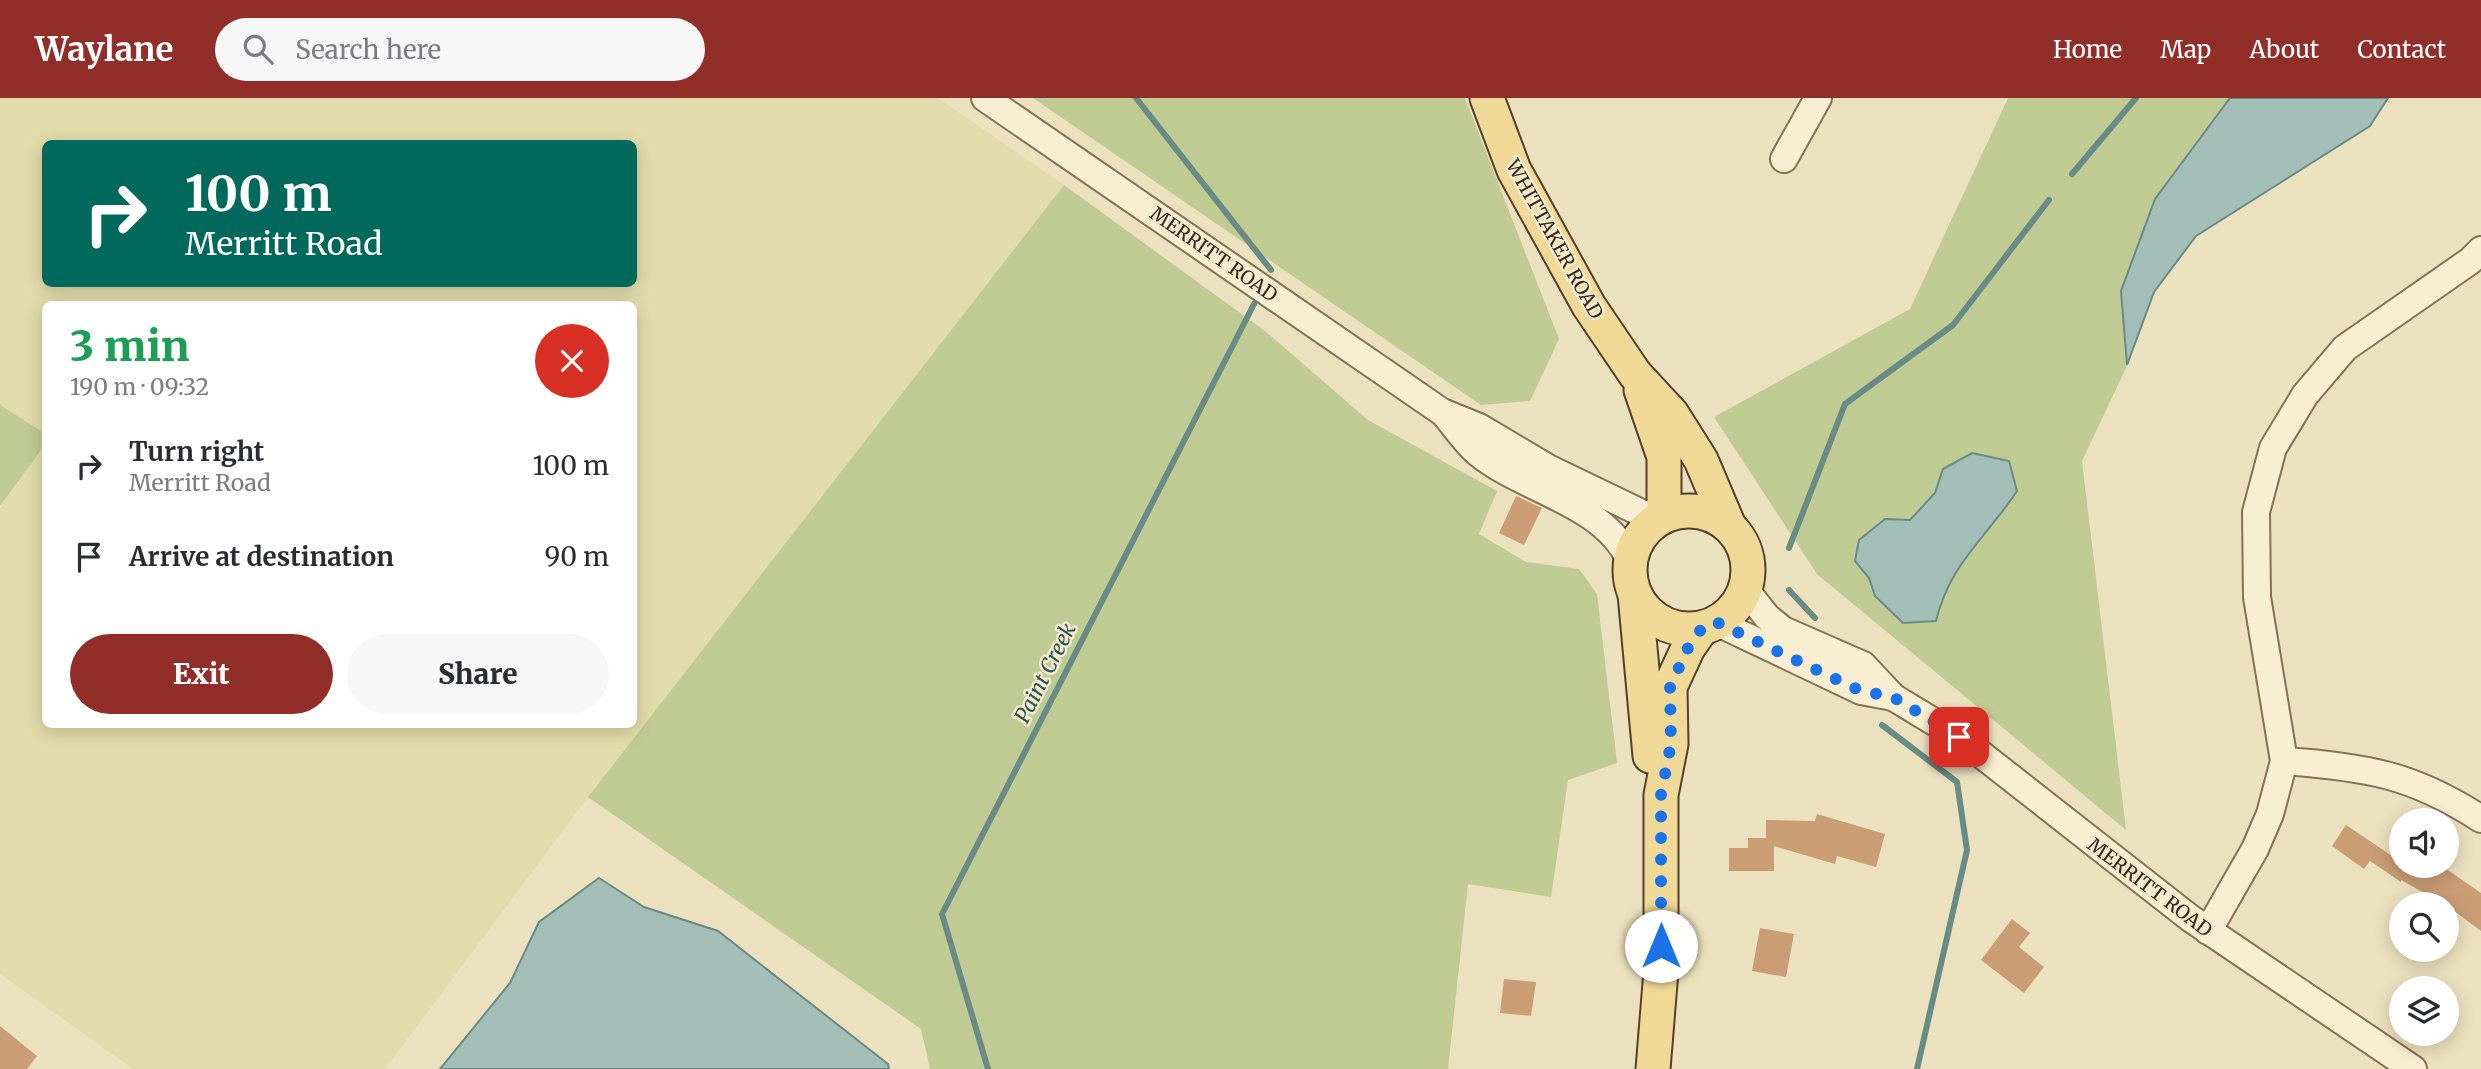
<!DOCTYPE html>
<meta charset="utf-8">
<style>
:root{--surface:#fff;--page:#f7f7f7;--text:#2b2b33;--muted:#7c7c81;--accent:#922e29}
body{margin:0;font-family:Merriweather,serif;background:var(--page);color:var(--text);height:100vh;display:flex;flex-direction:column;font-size:26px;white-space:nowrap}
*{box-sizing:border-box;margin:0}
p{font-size:23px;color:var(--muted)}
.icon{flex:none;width:38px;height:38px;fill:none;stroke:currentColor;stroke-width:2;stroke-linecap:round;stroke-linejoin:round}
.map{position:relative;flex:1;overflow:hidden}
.sheet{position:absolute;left:42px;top:203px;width:595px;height:427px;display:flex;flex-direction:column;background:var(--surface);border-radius:10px;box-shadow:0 4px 18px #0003}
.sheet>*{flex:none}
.banner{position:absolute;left:42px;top:42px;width:595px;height:147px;border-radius:10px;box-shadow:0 4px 18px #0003;background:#00695c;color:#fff;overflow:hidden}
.buttons{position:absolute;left:2389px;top:710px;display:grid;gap:14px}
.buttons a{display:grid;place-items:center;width:70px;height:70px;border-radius:50%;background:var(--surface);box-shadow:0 4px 18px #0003;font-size:35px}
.pin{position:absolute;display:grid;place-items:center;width:60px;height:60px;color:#fff;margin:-30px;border-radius:14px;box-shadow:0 4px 10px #0006}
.me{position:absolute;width:77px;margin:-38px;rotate:0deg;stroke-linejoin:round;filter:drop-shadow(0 0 5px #0008)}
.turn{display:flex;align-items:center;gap:24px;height:147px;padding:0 28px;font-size:32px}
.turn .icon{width:91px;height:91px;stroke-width:2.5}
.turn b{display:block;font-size:49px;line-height:60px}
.round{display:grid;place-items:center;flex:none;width:74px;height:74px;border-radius:37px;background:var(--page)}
.head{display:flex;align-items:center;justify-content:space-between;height:119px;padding:0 28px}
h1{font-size:42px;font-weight:800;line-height:52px;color:#1e9e55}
.button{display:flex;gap:14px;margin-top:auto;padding:14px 28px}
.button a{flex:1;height:80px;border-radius:42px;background:var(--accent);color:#fff;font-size:28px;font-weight:800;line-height:80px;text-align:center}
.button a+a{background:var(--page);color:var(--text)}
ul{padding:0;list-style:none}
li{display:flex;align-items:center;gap:21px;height:91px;padding:0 28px}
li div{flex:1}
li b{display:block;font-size:26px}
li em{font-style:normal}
header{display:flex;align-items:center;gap:42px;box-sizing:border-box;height:98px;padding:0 35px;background:var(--accent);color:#fff}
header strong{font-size:33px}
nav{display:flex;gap:38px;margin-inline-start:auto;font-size:24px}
.search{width:490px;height:63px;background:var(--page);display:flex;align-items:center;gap:18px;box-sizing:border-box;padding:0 24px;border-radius:38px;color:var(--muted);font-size:26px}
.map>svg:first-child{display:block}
.farmland{fill:#e2dcac;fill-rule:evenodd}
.green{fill:#c0ca93}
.water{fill:#a2beb7;stroke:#698b85;stroke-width:2}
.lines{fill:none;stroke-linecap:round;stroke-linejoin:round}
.stream{stroke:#698b85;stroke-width:6}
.building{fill:#ca9d75}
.minor-casing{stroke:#847258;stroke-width:30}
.major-casing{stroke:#52402c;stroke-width:37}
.minor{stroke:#f8eed1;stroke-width:26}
.major{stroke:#f0d996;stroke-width:33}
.route{stroke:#1a73e8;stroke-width:12;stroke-dasharray:0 21.6}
.labels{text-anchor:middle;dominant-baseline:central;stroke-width:5;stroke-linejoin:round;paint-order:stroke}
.street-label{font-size:19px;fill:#34291c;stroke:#f4ebce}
.water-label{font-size:21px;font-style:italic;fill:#2b5353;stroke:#f4ebce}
</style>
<header>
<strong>Waylane</strong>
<div class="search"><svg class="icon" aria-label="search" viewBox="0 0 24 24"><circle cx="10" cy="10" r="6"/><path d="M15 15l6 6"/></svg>Search here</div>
<nav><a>Home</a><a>Map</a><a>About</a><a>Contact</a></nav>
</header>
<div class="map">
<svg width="2481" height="971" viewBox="0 0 2481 971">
<rect width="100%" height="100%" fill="#ece1be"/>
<!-- farmland -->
<path class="farmland" d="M0,0H938L1064,87L588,699L385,971H133L0,876V409L45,347L46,626H634V206H46L45,336L0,307ZM46,46H634V186H46Z"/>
<!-- green -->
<g class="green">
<polygon points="1033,0 1465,0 1559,241 1530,303 1481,307"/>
<polygon points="2008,0 2388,0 2370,28 2196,138 2154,194 2127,268 2082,363 2126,732 1817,476 1714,319 1910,211"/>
<polygon points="1064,87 1265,233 1368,322 1497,393 1479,436 1526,464 1579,471 1597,496 1617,665 1568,682 1551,799 1468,786 1448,971 930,971 921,931 588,699"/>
<polygon points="0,307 46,336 45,347 0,408"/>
</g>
<!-- water -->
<g class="water">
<polygon points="2230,0 2388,0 2370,28 2196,138 2154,194 2127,267 2121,193 2155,101"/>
<path d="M1972,355L2009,363L2017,393C1986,440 1950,465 1936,523L1903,525L1875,498L1869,480L1855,463L1859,442L1885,421L1910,422L1935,395L1943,371Z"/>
<polygon points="599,780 644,809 718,833 888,966 889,971 440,971 510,885 539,824"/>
</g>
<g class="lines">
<!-- stream -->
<g class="stream">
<polyline points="1136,0 1271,172"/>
<polyline points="2072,76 2136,0"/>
<polyline points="1789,450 1845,306 1953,227 2049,102"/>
<polyline points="1789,492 1815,520"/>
<polyline points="1882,627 1957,684 1967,752 1917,971"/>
<polyline points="988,971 942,816 1254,206"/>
</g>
</g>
<!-- building -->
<g class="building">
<polygon points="1516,398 1542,410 1524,447 1499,435"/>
<polygon points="1817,716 1885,736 1876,769 1837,758 1835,766 1774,748 1774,773 1729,773 1729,750 1748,750 1748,740 1766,740 1766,722 1815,723"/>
<polygon points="2346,727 2401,764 2401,768 2442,768 2481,795 2481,833 2446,807 2401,782 2401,784 2370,763 2364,771 2332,748"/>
<polygon points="2012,821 2030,835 2019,849 2044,869 2024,895 1981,862"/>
<polygon points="1760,830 1794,836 1786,879 1752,873"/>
<polygon points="1504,881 1536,884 1531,918 1500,915"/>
<polygon points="0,928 37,958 27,971 0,971"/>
</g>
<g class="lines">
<defs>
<g id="minor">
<polyline points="985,0 1442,314 1479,329 1548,370 1656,422"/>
<polyline points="1784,61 1818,0"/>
<path d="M1446,318C1456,330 1466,345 1478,355C1524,393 1603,404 1630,462"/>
<polyline points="1745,491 1767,519 1783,532 1863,567 1893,599 1959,639 2190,820 2413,971"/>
<polyline points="1716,524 1861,593 1893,599"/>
<path d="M2284,663C2365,669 2412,676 2481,721"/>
<polyline points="2208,833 2255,751 2270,716 2284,663 2257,499 2256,414 2273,350 2305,297 2345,250 2470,163 2481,152"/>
</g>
<g id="major">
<polyline points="1487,0 1514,72 1589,208 1635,276 1672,316 1701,362 1729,428"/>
<polyline points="1641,292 1664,359 1664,418"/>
<circle cx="1689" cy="472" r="59"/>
<polyline points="1635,496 1650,658"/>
<polyline points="1653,971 1661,873 1661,697 1671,646 1670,589 1688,550 1702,530"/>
</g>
</defs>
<!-- minor casing -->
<use href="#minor" class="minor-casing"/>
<!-- major casing -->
<use href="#major" class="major-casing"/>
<!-- minor -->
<use href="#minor" class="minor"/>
<!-- major -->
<use href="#major" class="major"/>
</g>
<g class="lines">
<!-- route -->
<polyline class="route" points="1661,848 1661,697 1671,646 1670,589 1688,550 1702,530 1716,524 1861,593 1893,599 1959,639"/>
</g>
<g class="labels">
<!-- street labels -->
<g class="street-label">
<text transform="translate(1555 141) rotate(61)">WHITTAKER ROAD</text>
<text transform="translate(1214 156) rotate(35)">MERRITT ROAD</text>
<text transform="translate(2150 789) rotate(37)">MERRITT ROAD</text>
</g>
<!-- water labels -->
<g class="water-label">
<text transform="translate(1045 575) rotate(-63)">Paint Creek</text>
</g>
</g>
</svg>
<div class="buttons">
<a><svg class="icon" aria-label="sound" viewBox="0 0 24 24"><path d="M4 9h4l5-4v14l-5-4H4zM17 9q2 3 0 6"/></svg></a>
<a><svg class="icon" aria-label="search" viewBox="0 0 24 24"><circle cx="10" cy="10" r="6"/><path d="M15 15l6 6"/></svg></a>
<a><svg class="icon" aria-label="layers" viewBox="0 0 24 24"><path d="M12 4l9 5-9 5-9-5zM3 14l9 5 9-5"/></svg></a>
</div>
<div class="pin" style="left:1959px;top:639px;background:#d93025"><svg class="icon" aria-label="arrive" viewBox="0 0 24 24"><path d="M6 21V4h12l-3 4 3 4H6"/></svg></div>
<svg class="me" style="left:1661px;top:848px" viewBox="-20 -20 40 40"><circle r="19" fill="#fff"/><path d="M0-13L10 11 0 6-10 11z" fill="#1a73e8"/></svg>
<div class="banner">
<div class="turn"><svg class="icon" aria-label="right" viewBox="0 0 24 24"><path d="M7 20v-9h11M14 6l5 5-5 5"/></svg><div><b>100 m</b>Merritt Road</div></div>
</div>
<section class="sheet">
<div class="head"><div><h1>3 min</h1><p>190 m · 09:32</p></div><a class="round" style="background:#d93025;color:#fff"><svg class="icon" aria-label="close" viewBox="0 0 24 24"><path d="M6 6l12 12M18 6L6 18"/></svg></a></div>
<ul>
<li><svg class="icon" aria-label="right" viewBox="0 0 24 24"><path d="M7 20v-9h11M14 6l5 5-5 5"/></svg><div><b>Turn right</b><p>Merritt Road</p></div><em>100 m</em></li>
<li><svg class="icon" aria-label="arrive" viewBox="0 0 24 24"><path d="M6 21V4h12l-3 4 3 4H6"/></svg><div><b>Arrive at destination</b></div><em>90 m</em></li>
</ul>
<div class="button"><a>Exit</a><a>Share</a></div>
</section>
</div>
